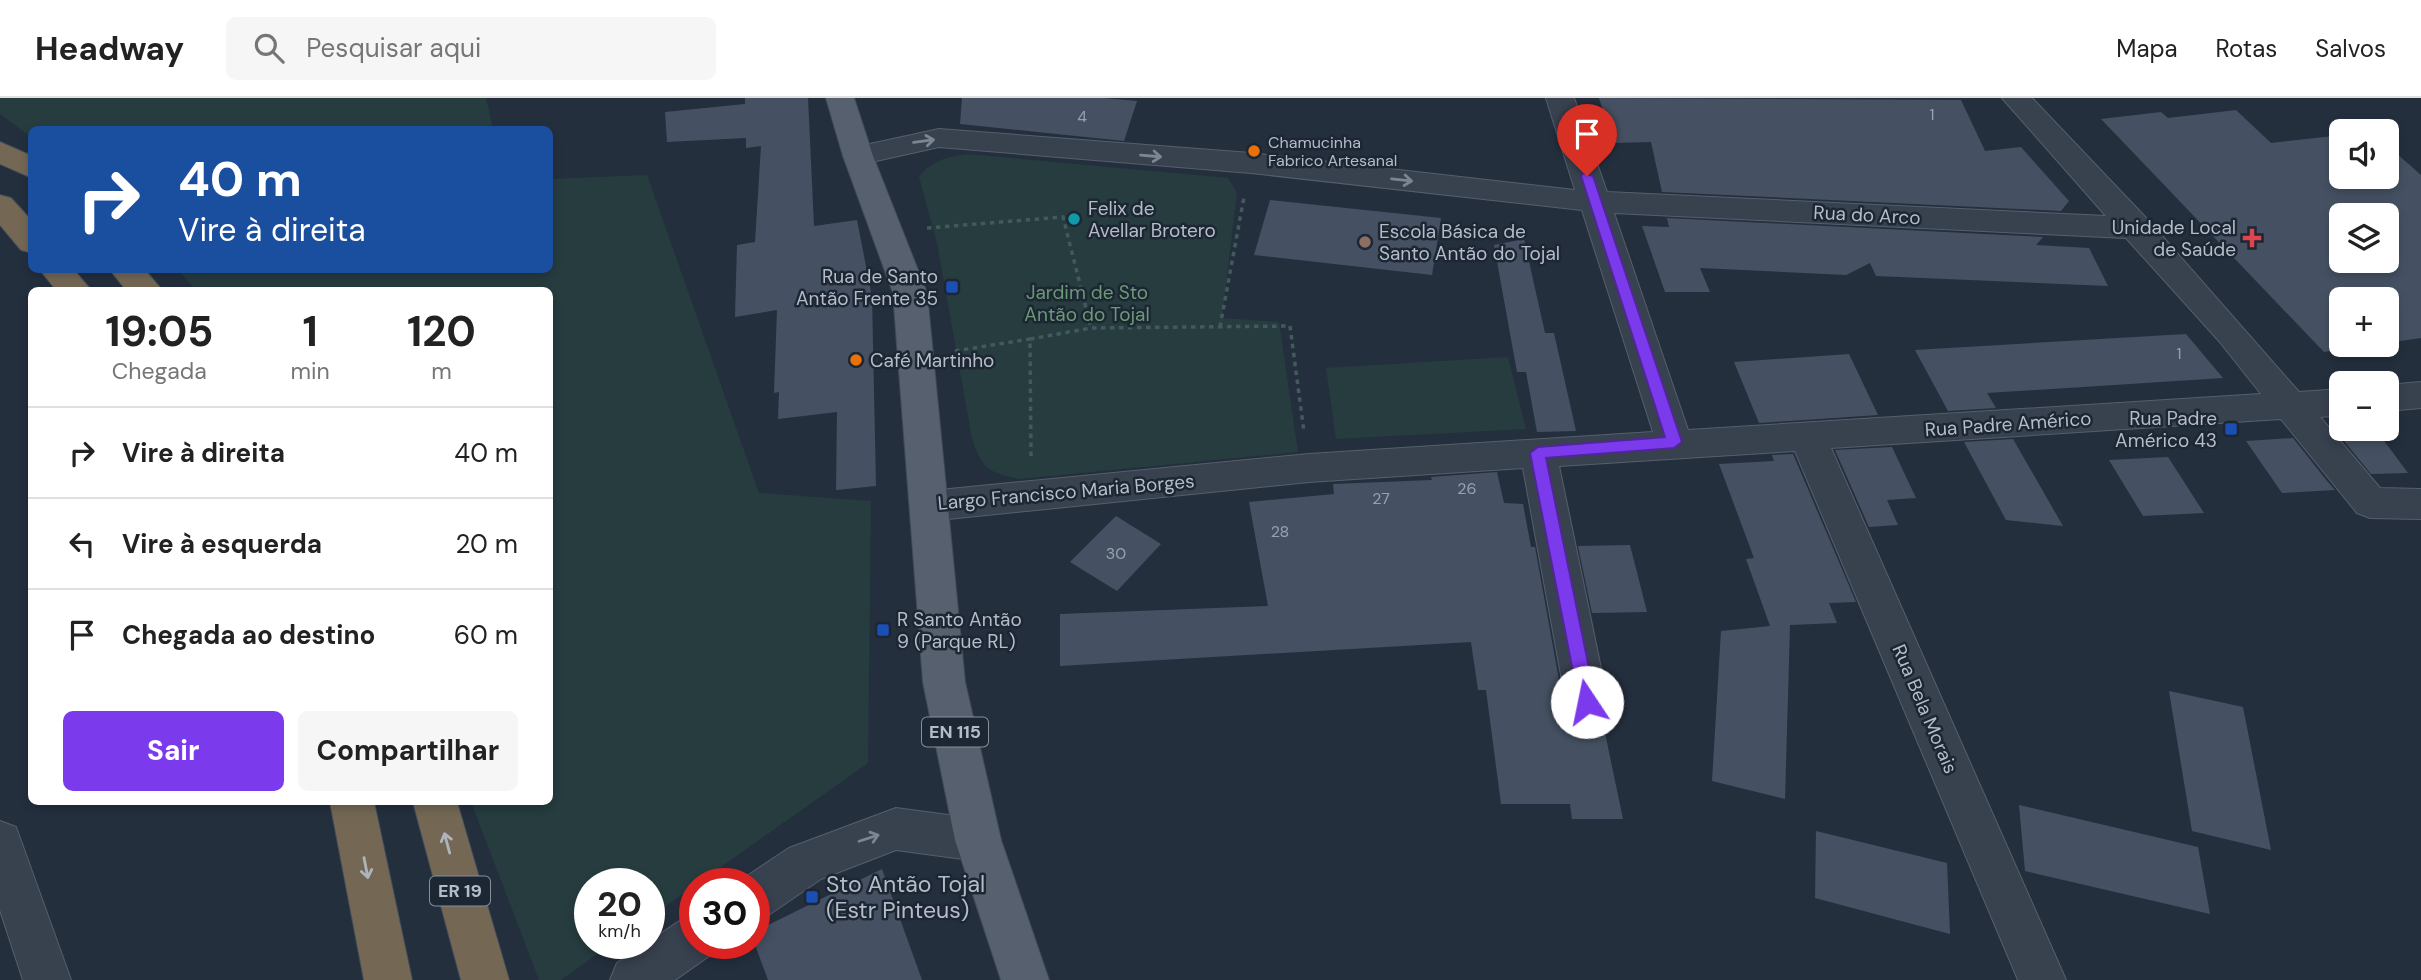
<!DOCTYPE html>
<html lang="pt">
<meta charset="utf-8">
<style>
:root{--surface:#fff;--page:#f6f6f6;--text:#222;--muted:#767676;--line:#e0e0e0;--accent:#7c3aed}
body{margin:0;font-family:"DM Sans",sans-serif;background:var(--page);color:var(--text);height:100vh;display:flex;flex-direction:column;font-size:26px;white-space:nowrap}
*{box-sizing:border-box;margin:0}
p{font-size:23px;color:var(--muted)}
.icon{flex:none;width:38px;height:38px;fill:none;stroke:currentColor;stroke-width:2;stroke-linecap:round;stroke-linejoin:round}
.map{position:relative;flex:1;overflow:hidden}
.sheet{position:absolute;left:28px;top:189px;width:525px;height:518px;display:flex;flex-direction:column;background:var(--surface);border-radius:10px;box-shadow:0 4px 10px #0003}
.sheet>*{flex:none}
.banner{position:absolute;left:28px;top:28px;width:525px;height:147px;border-radius:10px;box-shadow:0 4px 10px #0003;background:#1a4fa0;color:#fff;overflow:hidden}
.controls{position:absolute;left:2329px;top:21px;display:grid;gap:14px}
.controls a{display:grid;place-items:center;width:70px;height:70px;border-radius:10px;background:var(--surface);box-shadow:0 4px 10px #0003;font-size:35px}
.speed{position:absolute;left:574px;top:770px;display:flex;gap:14px;font-size:35px;font-weight:700;text-align:center}
.speed>*{display:grid;place-content:center;width:91px;height:91px;border-radius:50%;background:var(--surface);box-shadow:0 4px 10px #0003;line-height:1}
.speed small{font-size:18px;font-weight:400}
.speed .limit{border:10px solid #d22;background:#fff;color:#111}
.pin{position:absolute;display:grid;place-items:center;width:60px;height:60px;color:#fff;margin:-72px -30px;border-radius:50% 50% 50% 0;rotate:-45deg;box-shadow:0 0 7px #0007}
.pin .icon{rotate:45deg}
.me{position:absolute;width:77px;margin:-38px;rotate:349deg;stroke-linejoin:round;filter:drop-shadow(0 0 5px #0008)}
.turn{display:flex;align-items:center;gap:24px;height:147px;padding:0 35px;font-size:32px}
.turn .icon{width:91px;height:91px;stroke-width:2.5}
.turn b{display:block;font-size:49px;line-height:60px}
.eta{display:flex;justify-content:space-evenly;align-items:center;height:119px;text-align:center}
.eta b{font-size:42px;font-weight:700;line-height:49px}
.cta{display:flex;gap:14px;margin-top:auto;padding:14px 35px}
.cta a{flex:1;height:80px;border-radius:10px;background:var(--accent);color:#fff;font-size:28px;font-weight:700;line-height:80px;text-align:center}
.cta a+a{background:var(--page);color:var(--text)}
ul{padding:0;list-style:none}
li{display:flex;align-items:center;gap:21px;height:91px;padding:0 35px;border-top:2px solid var(--line)}
li div{flex:1}
li b{display:block;font-size:26px}
li em{font-style:normal}
header{display:flex;align-items:center;gap:42px;box-sizing:border-box;height:98px;padding:0 35px;background:var(--surface);border-bottom:2px solid var(--line)}
header strong{font-size:33px}
nav{display:flex;gap:38px;margin-inline-start:auto;font-size:24px}
.search{width:490px;height:63px;background:var(--page);display:flex;align-items:center;gap:18px;box-sizing:border-box;padding:0 24px;border-radius:10px;color:var(--muted);font-size:26px}
.map>svg:first-child{display:block}
.green{fill:#263c3f}
.building{fill:#455162;fill-rule:evenodd}
.lines{fill:none;stroke-linecap:round;stroke-linejoin:round}
.street-casing{stroke:#565f6c;stroke-width:2}
.primary-casing{stroke:#414a57;stroke-width:2}
.highway-casing{stroke:#434c59;stroke-width:2}
.path{stroke:#44595c;stroke-width:3.5;stroke-dasharray:4.5 4.5;stroke-linecap:butt}
.street{fill:#38414e;fill-rule:evenodd}
.primary{fill:#56606e;fill-rule:evenodd}
.highway{fill:#746855;fill-rule:evenodd}
.oneway{stroke:#7c8592}
.oneway2{stroke:#aeb4bd}
.route{fill:#7c3aed;stroke:#51269a;stroke-width:2}
.food-dot{fill:#e8710a;stroke:#1d2633;stroke-width:2.5}
.culture-dot{fill:#0f9aa8;stroke:#1d2633;stroke-width:2.5}
.health-dot{fill:#e0444e;stroke:#1d2633;stroke-width:2.5}
.education-dot{fill:#8d6e63;stroke:#1d2633;stroke-width:2.5}
.transit-dot{fill:#1a4fb4;stroke:#1d2633;stroke-width:2.5}
.labels{text-anchor:middle;dominant-baseline:central;stroke-width:5;stroke-linejoin:round;paint-order:stroke}
.number-label{font-size:16px;fill:#98a1af}
.far-poi-label{font-size:16px;fill:#b4bcc9;stroke:#1d2633;text-anchor:start}
.shield{fill:#1d2633;stroke:#878f9c;stroke-width:2}
.shield-label{font-size:18px;font-weight:bold;fill:#b4bcc9}
.poi-label{font-size:19px;fill:#b4bcc9;stroke:#1d2633;text-anchor:start}
.street-label{font-size:19px;fill:#b4bcc9;stroke:#1d2633}
.park-label{font-size:19px;fill:#6b9a76;stroke:#1d2633}
.near-poi-label{font-size:23px;fill:#b4bcc9;stroke:#1d2633;text-anchor:start}
</style>
<header>
<strong>Headway</strong>
<div class="search"><svg class="icon" aria-label="search" viewBox="0 0 24 24"><circle cx="10" cy="10" r="6"/><path d="M15 15l6 6"/></svg>Pesquisar aqui</div>
<nav><a>Mapa</a><a>Rotas</a><a>Salvos</a></nav>
</header>
<div class="map">
<svg width="2421" height="882" viewBox="0 0 2421 882">
<rect width="100%" height="100%" fill="#242f3e"/>
<!-- green -->
<g class="green">
<polygon points="0,0 486,0 493,31 32,32 31,39 0,16"/>
<path d="M968,56L1228,80L1237,95L1222,220L1279,224L1298,354L1020,381C989,375 982,371 972,340L937,145L919,79C931,63 948,58 968,56Z"/>
<polygon points="647,77 759,395 871,403 868,665 649,820 649,786 590,786 590,845 613,845 561,882 539,882 471,704 550,704 550,192 196,192 178,172 550,172 550,81"/>
<polygon points="1508,259 1526,331 1336,341 1326,270"/>
</g>
<!-- building -->
<g class="building">
<polygon points="745,0 808,0 814,128 857,122 872,199 876,388 836,392 837,314 778,321 779,294 774,295 777,212 735,219 737,147 755,144 761,48 746,50 746,40 667,44 665,14 745,6"/>
<polygon points="962,0 1103,0 1137,3 1124,43 960,26"/>
<polygon points="1599,0 1961,2 1985,53 2021,49 2069,103 2061,113 1662,94 1651,44 1613,45"/>
<path d="M2236,12L2271,45L2342,37V79H2387V47L2421,77V240L2387,245V201H2342V247H2372L2324,254L2101,21L2161,14L2168,20ZM2342,117H2387V163H2342Z"/>
<polygon points="1270,102 1441,120 1432,177 1254,157"/>
<polygon points="1667,120 2043,139 2036,147 2089,150 2108,188 1876,178 1870,165 1846,177 1700,170 1710,194 1665,194 1642,128 1669,129"/>
<polygon points="1524,141 1545,235 1554,235 1576,333 1537,334 1526,274 1517,274 1494,147"/>
<polygon points="2186,236 2223,280 1987,295 1996,310 1948,313 1915,252"/>
<polygon points="1849,256 1878,317 1759,325 1734,264"/>
<polygon points="2379,336 2408,375 2371,376 2340,338"/>
<polygon points="2293,340 2327,383 2335,392 2282,395 2246,343"/>
<polygon points="2013,341 2063,428 2006,422 1964,344"/>
<polygon points="1892,349 1916,400 1887,402 1898,427 1869,429 1835,352"/>
<polygon points="1793,356 1856,504 1829,505 1837,525 1790,527 1785,701 1712,683 1721,533 1770,528 1746,461 1754,460 1719,366 1774,363 1772,357"/>
<polygon points="2168,359 2204,415 2143,418 2109,362"/>
<polygon points="1497,374 1504,405 1523,406 1531,449 1535,449 1563,604 1573,635 1605,635 1623,721 1572,721 1570,706 1501,706 1486,592 1478,592 1471,544 1060,568 1060,516 1268,508 1249,404 1334,396 1333,386 1432,382 1431,379"/>
<polygon points="1116,418 1161,446 1117,493 1070,464"/>
<polygon points="1630,447 1647,514 1592,515 1578,448"/>
<polygon points="2169,593 2243,609 2271,752 2192,733"/>
<polygon points="2019,707 2198,749 2210,816 2025,773"/>
<polygon points="1816,733 1947,765 1950,836 1815,800"/>
<polygon points="882,771 922,882 768,882 754,844 754,834"/>
</g>
<g class="lines">
<defs>
<g id="street">
<path d="M1546,0H1574L1607,94L2106,118L2002,0H2032L2149,123L2299,294L2342,291V317L2320,319L2380,390L2421,391V421L2370,420L2357,415L2281,321L1831,350L2066,882H2018L1795,353L1559,368L1608,604L1602,617L1587,622L1572,617L1566,604L1523,370L1309,384L929,423L916,418L910,408L916,398L929,393L1309,356L1653,334L1582,112L1251,75L939,49L858,67L847,65L843,58L847,51L939,31L1251,55L1575,92ZM1614,115L2126,140L2219,243L2261,296L1688,332Z"/>
<polygon points="2421,284 2421,310 2387,313 2387,287"/>
<polygon points="896,710 978,721 994,727 1001,742 994,757 978,763 896,752 821,781 770,816 754,822 754,786 738,784 789,750"/>
<polygon points="0,723 16,729 71,882 23,882 0,812"/>
<polygon points="695,817 695,845 716,845 712,856 675,882 610,882 617,865 678,824"/>
</g>
<polygon id="primary" points="826,0 854,0 873,58 927,195 965,584 1001,742 1049,882 1001,882 955,742 923,584 893,195 843,58"/>
<g id="highway">
<polygon points="0,44 32,58 32,80 0,66"/>
<polygon points="0,97 11,100 32,123 32,155 21,152 0,127"/>
<polygon points="40,172 74,172 91,192 56,192"/>
<polygon points="110,172 145,172 162,192 126,192"/>
<polygon points="330,704 374,704 412,882 364,882"/>
<polygon points="413,704 457,704 509,882 461,882"/>
</g>
</defs>
<!-- street casing -->
<use href="#street" class="street-casing"/>
<!-- primary casing -->
<use href="#primary" class="primary-casing"/>
<!-- highway casing -->
<use href="#highway" class="highway-casing"/>
<!-- path -->
<g class="path">
<polyline points="927,130 1063,119 1091,230"/>
<polyline points="1220,229 1244,99"/>
<polyline points="955,253 1030,241"/>
<polyline points="1031,358 1030,241 1091,230 1290,228 1304,334"/>
</g>
<!-- street -->
<use href="#street" class="street"/>
<!-- primary -->
<use href="#primary" class="primary"/>
<!-- highway -->
<use href="#highway" class="highway"/>
</g>
<!-- one-way arrows -->
<defs><path id="oneway-shaft" d="M-6 0H5M1.5-3L5.5 0L1.5 3" fill="none" stroke-width="1.6" stroke-linecap="round" stroke-linejoin="round" transform="scale(1.75)"/></defs>
<g class="oneway">
<use href="#oneway-shaft" transform="translate(924 43) rotate(-8)"/>
<use href="#oneway-shaft" transform="translate(1151 58) rotate(5)"/>
<use href="#oneway-shaft" transform="translate(1402 82) rotate(6)"/>
<use href="#oneway-shaft" transform="translate(869 740) rotate(-18)"/>
</g>
<g class="oneway2">
<use href="#oneway-shaft" transform="translate(447 745) rotate(-105)"/>
<use href="#oneway-shaft" transform="translate(366 770) rotate(79)"/>
</g>
<!-- route -->
<polygon class="route" points="1583,75 1593,78 1682,344 1674,350 1546,360 1596,604 1587,612 1579,604 1530,355 1538,349 1665,339 1581,78"/>
<!-- markers -->
<g class="food-dot">
<circle cx="1254" cy="53" r="7"/>
<circle cx="856" cy="262" r="7"/>
</g>
<circle class="culture-dot" cx="1074" cy="121" r="7"/>
<path class="health-dot" d="M2248.5 129.5h7v7h7v7h-7v7h-7v-7h-7v-7h7z"/>
<circle class="education-dot" cx="1365" cy="144" r="7"/>
<g class="transit-dot">
<rect x="945" y="182" width="14" height="14" rx="3.5"/>
<rect x="2224" y="324" width="14" height="14" rx="3.5"/>
<rect x="876" y="525" width="14" height="14" rx="3.5"/>
<rect x="805" y="792" width="14" height="14" rx="3.5"/>
</g>
<g class="labels">
<!-- number labels -->
<g class="number-label">
<text x="1932" y="16">1</text>
<text x="1082" y="18">4</text>
<text x="2179" y="255">1</text>
<text x="1467" y="390">26</text>
<text x="1381" y="400">27</text>
<text x="1280" y="433">28</text>
<text x="1116" y="455">30</text>
</g>
<!-- far-poi labels -->
<g class="far-poi-label">
<text x="1268" y="44">Chamucinha<tspan x="1268" dy="18">Fabrico Artesanal</tspan></text>
</g>
<!-- shield labels -->
<g class="shield">
<rect x="922" y="619.5" width="66" height="29" rx="5"/>
<rect x="430" y="778.5" width="60" height="29" rx="5"/>
</g>
<g class="shield-label">
<text x="955" y="634">EN 115</text>
<text x="460" y="793">ER 19</text>
</g>
<!-- poi labels -->
<g class="poi-label">
<text x="1088" y="110">Felix de<tspan x="1088" dy="22">Avellar Brotero</tspan></text>
<text x="2236" y="129" text-anchor="end">Unidade Local<tspan x="2236" dy="22">de Saúde</tspan></text>
<text x="1379" y="133">Escola Básica de<tspan x="1379" dy="22">Santo Antão do Tojal</tspan></text>
<text x="938" y="178" text-anchor="end">Rua de Santo<tspan x="938" dy="22">Antão Frente 35</tspan></text>
<text x="870" y="262">Café Martinho</text>
<text x="2217" y="320" text-anchor="end">Rua Padre<tspan x="2217" dy="22">Américo 43</tspan></text>
<text x="897" y="521">R Santo Antão<tspan x="897" dy="22">9 (Parque RL)</tspan></text>
</g>
<!-- street labels -->
<g class="street-label">
<text transform="translate(1867 117) rotate(3)">Rua do Arco</text>
<text transform="translate(2008 326) rotate(-4)">Rua Padre Américo</text>
<text transform="translate(1066 394) rotate(-5)">Largo Francisco Maria Borges</text>
<text transform="translate(1925 611) rotate(67)">Rua Bela Morais</text>
</g>
<!-- park labels -->
<g class="park-label">
<text x="1087" y="194">Jardim de Sto<tspan x="1087" dy="22">Antão do Tojal</tspan></text>
</g>
<!-- near-poi labels -->
<g class="near-poi-label">
<text x="826" y="786">Sto Antão Tojal<tspan x="826" dy="26">(Estr Pinteus)</tspan></text>
</g>
</g>
</svg>
<div class="controls">
<a><svg class="icon" aria-label="sound" viewBox="0 0 24 24"><path d="M4 9h4l5-4v14l-5-4H4zM17 9q2 3 0 6"/></svg></a>
<a><svg class="icon" aria-label="layers" viewBox="0 0 24 24"><path d="M12 4l9 5-9 5-9-5zM3 14l9 5 9-5"/></svg></a>
<a>+</a>
<a>−</a>
</div>
<div class="speed"><div>20<small>km/h</small></div><div class="limit">30</div></div>
<div class="pin" style="left:1587px;top:78px;background:#d93025"><svg class="icon" aria-label="arrive" viewBox="0 0 24 24"><path d="M6 21V4h12l-3 4 3 4H6"/></svg></div>
<svg class="me" style="left:1587px;top:604px" viewBox="-20 -20 40 40"><circle r="19" fill="#fff"/><path d="M0-13L10 11 0 6-10 11z" fill="#7c3aed"/></svg>
<div class="banner">
<div class="turn"><svg class="icon" aria-label="right" viewBox="0 0 24 24"><path d="M7 20v-9h11M14 6l5 5-5 5"/></svg><div><b>40 m</b>Vire à direita</div></div>
</div>
<section class="sheet">
<div class="eta">
<div><b>19:05</b><p>Chegada</p></div>
<div><b>1</b><p>min</p></div>
<div><b>120</b><p>m</p></div>
</div>
<ul>
<li><svg class="icon" aria-label="right" viewBox="0 0 24 24"><path d="M7 20v-9h11M14 6l5 5-5 5"/></svg><div><b>Vire à direita</b></div><em>40 m</em></li>
<li><svg class="icon" aria-label="left" viewBox="0 0 24 24"><path d="M17 20v-9H6M10 6l-5 5 5 5"/></svg><div><b>Vire à esquerda</b></div><em>20 m</em></li>
<li><svg class="icon" aria-label="arrive" viewBox="0 0 24 24"><path d="M6 21V4h12l-3 4 3 4H6"/></svg><div><b>Chegada ao destino</b></div><em>60 m</em></li>
</ul>
<div class="cta"><a>Sair</a><a>Compartilhar</a></div>
</section>
</div>
